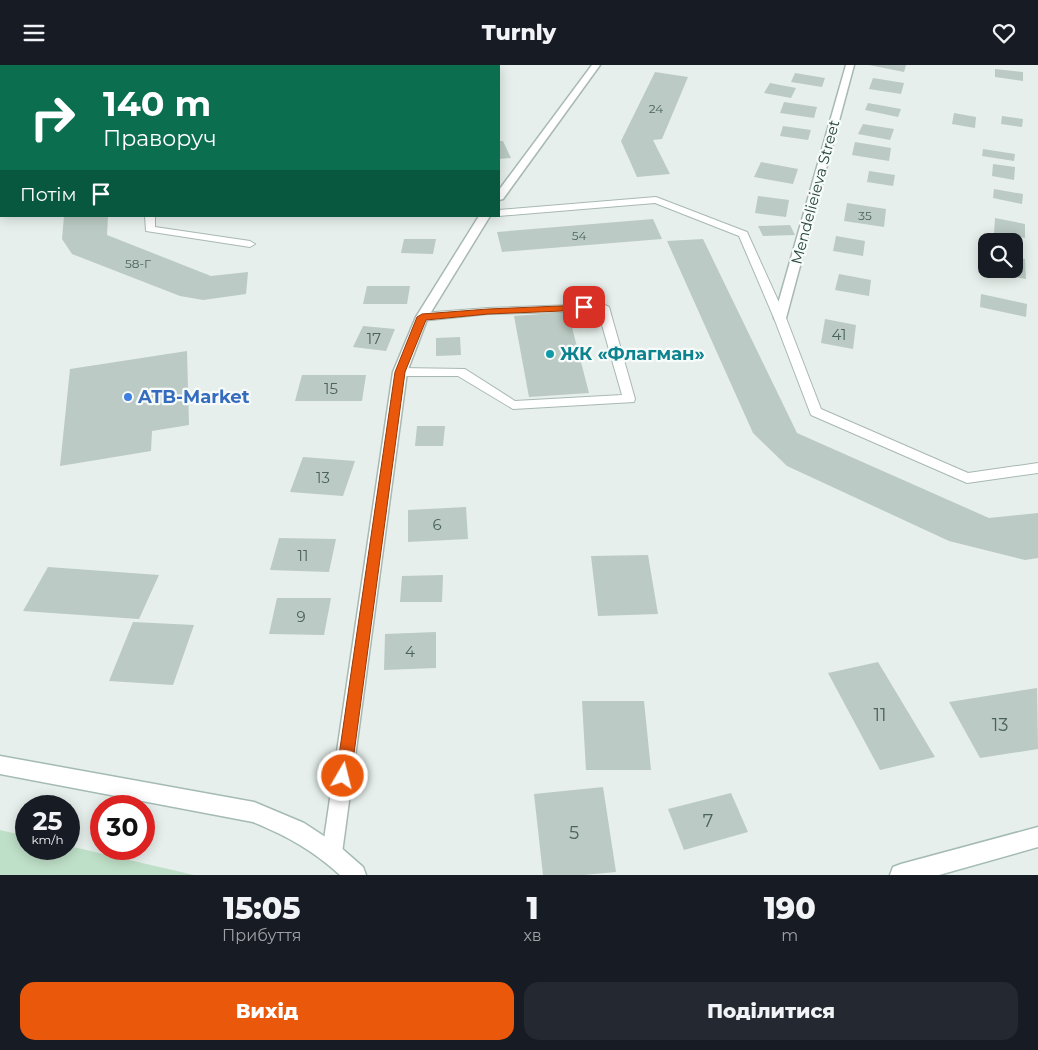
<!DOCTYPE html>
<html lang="uk">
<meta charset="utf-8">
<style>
:root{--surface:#171b24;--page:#242831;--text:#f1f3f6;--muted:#9ea1a6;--accent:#ea580c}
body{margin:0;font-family:Montserrat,sans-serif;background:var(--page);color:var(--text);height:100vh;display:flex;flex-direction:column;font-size:19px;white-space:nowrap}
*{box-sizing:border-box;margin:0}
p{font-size:16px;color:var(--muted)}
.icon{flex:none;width:28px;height:28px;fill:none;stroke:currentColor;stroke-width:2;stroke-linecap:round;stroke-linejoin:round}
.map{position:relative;height:810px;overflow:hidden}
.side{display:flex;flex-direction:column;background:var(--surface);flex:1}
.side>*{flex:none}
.guide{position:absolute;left:0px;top:0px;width:500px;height:152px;box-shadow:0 2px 12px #0003;background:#0b6e4f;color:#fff;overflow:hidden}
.controls{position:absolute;left:978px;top:168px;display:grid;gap:10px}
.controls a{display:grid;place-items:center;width:45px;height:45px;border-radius:10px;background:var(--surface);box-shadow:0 2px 12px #0003;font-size:25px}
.speed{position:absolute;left:15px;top:730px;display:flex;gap:10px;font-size:25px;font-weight:700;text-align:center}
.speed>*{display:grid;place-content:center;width:65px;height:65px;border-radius:50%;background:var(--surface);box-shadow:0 2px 12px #0003;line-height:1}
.speed small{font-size:12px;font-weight:400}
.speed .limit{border:8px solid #d22;background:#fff;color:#111}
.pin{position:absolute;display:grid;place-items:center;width:42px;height:42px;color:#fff;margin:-21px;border-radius:10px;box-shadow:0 2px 8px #0006}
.me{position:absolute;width:55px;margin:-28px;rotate:8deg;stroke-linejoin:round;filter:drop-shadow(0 0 4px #0008)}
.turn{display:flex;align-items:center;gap:18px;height:105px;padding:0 20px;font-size:22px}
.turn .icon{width:65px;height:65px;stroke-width:2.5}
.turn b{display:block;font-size:35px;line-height:42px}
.then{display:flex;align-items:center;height:48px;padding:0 20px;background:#0003;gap:10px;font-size:19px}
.eta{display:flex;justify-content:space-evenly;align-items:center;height:85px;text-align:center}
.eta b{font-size:30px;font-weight:800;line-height:35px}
.button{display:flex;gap:10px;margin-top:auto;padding:10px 20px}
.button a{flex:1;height:58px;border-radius:15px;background:var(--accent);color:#fff;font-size:20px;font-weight:800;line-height:58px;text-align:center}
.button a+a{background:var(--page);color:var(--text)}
header{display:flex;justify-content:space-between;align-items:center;height:65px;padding:0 20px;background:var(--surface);font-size:22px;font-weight:800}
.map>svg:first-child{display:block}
.built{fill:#d4dfda}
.green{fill:#bfe0c8}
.building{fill:#bbcac4}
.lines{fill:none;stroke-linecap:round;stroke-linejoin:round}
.service-casing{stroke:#a8b8b2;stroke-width:2}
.minor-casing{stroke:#a8b8b2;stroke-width:3}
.secondary-casing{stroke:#a4bbb3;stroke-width:3}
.service{fill:#fff;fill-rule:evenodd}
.minor{fill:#fff;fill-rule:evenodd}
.secondary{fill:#fff;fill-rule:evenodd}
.route{fill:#ea580c;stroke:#983908}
.culture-dot{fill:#0f9aa8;stroke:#f7fbf9;stroke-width:2}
.shop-dot{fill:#3f7fe0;stroke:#f7fbf9;stroke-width:2}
.labels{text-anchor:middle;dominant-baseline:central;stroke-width:4.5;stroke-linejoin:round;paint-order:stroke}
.far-number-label{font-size:12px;fill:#4a645c}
.far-street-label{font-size:15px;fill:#24423a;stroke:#f7fbf9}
.number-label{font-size:15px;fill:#4a645c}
.culture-label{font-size:18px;font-weight:bold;fill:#0d838f;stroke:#f7fbf9;text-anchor:start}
.shop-label{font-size:18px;font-weight:bold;fill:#366cbe;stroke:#f7fbf9;text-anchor:start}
.near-number-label{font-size:18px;fill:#4a645c}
</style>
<header><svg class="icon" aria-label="menu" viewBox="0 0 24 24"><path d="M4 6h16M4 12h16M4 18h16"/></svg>Turnly<svg class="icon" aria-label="heart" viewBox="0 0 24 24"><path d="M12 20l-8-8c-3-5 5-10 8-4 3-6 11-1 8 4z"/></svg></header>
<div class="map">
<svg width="1038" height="810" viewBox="0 0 1038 810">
<rect width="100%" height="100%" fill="#e6efeb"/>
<!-- built -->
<polygon class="built" points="172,0 479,0 468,1"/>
<!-- green -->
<polygon class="green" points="0,765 26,771 26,784 69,784 69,781 194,810 0,810"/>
<!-- building -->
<g class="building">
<polygon points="869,0 906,0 904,7"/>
<polygon points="995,4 1023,7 1023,16 995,12"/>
<polygon points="655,7 688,12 662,74 653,75 670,109 637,112 621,76"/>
<polygon points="795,8 825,13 822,22 791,17"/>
<polygon points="873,13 904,18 901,29 869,24"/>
<polygon points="770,18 796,23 791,33 764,28"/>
<polygon points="784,37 817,42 814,53 780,48"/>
<polygon points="868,38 901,44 898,52 865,45"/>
<polygon points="954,48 976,52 975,63 952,59"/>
<polygon points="1002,51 1023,54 1022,62 1001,59"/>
<polygon points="863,59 894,64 890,75 858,69"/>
<polygon points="783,61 811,65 808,75 780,71"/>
<polygon points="499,76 503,76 511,93 499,94"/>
<polygon points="855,77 891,83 889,96 852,90"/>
<polygon points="983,84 1015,89 1014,96 982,91"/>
<polygon points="761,97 798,104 793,119 754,112"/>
<polygon points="993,99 1015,102 1014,115 992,111"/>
<polygon points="869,106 895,110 893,121 867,117"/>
<polygon points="994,124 1023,129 1022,139 993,133"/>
<polygon points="758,131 789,135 786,152 755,148"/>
<polygon points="847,138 886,144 884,162 844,156"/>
<polygon points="64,151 108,151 107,170 211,211 248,207 246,229 203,235 180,231 72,189 62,174"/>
<polygon points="995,153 1025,159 1025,173 994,168"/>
<polygon points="653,154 662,174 502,187 497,167"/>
<polygon points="790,160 795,170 763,171 758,161"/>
<polygon points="836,171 865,176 863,191 833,186"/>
<polygon points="404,174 436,174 433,189 401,188"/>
<polygon points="703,174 797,368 989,453 1038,448 1038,493 1025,495 949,476 787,401 753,368 667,176"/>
<polygon points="1014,192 1025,194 1026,214 998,209 998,204 1014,204"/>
<polygon points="839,209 871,215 869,231 835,225"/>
<polygon points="367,221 410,221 407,239 363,239"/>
<polygon points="981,229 1027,239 1026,252 980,242"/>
<polygon points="568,247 589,328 529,332 514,251"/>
<polygon points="825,254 856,260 853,284 821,278"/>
<polygon points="363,261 395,264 386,286 353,282"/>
<polygon points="460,272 461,290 436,291 436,273"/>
<polygon points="187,286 189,360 152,366 151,386 60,401 70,304"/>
<polygon points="302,310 366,310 362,336 295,336"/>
<polygon points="417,361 445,361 443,381 415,381"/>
<polygon points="303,392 355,396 343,431 290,427"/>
<polygon points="466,442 468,474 408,477 408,445"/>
<polygon points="279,473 336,474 329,507 270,505"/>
<polygon points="648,490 658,549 598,551 591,491"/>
<polygon points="48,502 159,510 139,554 23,546"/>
<polygon points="443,510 442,537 400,537 402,511"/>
<polygon points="277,533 331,533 324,570 269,569"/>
<polygon points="133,557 194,560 173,620 109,616"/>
<polygon points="436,567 436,603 384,605 385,569"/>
<polygon points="878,597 935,692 880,705 828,608"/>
<polygon points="1037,623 1038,684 980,693 949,637"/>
<polygon points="582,636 644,636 651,705 586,705"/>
<polygon points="603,722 616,807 584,810 543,810 534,729"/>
<polygon points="731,728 748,767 684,785 668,744"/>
</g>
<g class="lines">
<defs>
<g id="service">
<rect x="153" y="0" width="8" height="1"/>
<polygon points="656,132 747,167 786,253 821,344 968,408 1038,398 1038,408 967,418 811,350 774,253 739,171 655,138 499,151 499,145"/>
<polygon points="145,151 155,151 155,162 250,176 255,179 250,182 146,166"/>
<polygon points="603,239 609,242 635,334 634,337 513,344 458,311 400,311 394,307 400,303 465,304 515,336 622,330 598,246 488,249 422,256 416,252 422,248 488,243"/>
</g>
<g id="minor">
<polygon points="592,0 600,0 503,134 499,135 499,125"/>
<polygon points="846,0 854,0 786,253 784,256 776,256 774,253"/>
<polygon points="479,151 490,151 428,252 407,307 342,788 339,795 332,798 325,795 322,788 393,307 416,252"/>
</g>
<g id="secondary">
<path d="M0,691L254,737L304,758L339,781L363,802L366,810H340C313,785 287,771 253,757L0,709Z"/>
<polygon points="1038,762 1038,782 939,810 890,810 893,802 901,799"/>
</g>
</defs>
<!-- service casing -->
<use href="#service" class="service-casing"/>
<!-- minor casing -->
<use href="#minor" class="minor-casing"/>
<!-- secondary casing -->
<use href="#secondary" class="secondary-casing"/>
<!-- service -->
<use href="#service" class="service"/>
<!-- minor -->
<use href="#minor" class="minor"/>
<!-- secondary -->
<use href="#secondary" class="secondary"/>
</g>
<!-- route -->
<polygon class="route" points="584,240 588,242 587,245 488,249 426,255 405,307 351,711 348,716 343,718 338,716 336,711 395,307 417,252 422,249 488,244"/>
<!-- markers -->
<circle class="culture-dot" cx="550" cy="289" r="5"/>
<circle class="shop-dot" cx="128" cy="332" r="5"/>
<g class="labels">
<!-- far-number labels -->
<g class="far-number-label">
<text x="656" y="43">24</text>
<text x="865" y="150">35</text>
<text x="579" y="170">54</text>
<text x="138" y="198">58-Г</text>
</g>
<!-- far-street labels -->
<g class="far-street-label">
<text transform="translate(815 127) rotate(-75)">Mendelieieva Street</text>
</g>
<!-- number labels -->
<g class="number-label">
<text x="839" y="269">41</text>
<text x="374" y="273">17</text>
<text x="331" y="323">15</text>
<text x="323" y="412">13</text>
<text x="437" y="459">6</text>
<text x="303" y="490">11</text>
<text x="301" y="551">9</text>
<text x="410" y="586">4</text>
</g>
<!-- culture labels -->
<g class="culture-label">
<text x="560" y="289">ЖК «Флагман»</text>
</g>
<!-- shop labels -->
<g class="shop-label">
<text x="138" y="332">ATB-Market</text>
</g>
<!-- near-number labels -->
<g class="near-number-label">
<text x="880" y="650">11</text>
<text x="1000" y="660">13</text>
<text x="708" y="756">7</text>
<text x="574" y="768">5</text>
</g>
</g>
</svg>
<div class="controls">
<a><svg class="icon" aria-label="search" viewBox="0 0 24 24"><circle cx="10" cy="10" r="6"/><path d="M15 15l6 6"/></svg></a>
</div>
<div class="speed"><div>25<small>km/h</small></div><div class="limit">30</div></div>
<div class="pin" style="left:584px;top:242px;background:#d93025"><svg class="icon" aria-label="arrive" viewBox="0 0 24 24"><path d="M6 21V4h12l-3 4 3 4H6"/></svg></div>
<svg class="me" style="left:343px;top:711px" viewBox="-20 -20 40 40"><circle r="17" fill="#ea580c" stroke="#fff" stroke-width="3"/><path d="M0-11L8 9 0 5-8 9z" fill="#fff"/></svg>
<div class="guide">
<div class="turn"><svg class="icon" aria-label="right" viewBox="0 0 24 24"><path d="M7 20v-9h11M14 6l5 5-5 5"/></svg><div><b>140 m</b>Праворуч</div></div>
<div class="then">Потім<svg class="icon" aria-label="arrive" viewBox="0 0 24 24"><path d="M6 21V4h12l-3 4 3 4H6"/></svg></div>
</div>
</div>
<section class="side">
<div class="eta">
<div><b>15:05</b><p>Прибуття</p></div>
<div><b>1</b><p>хв</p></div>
<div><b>190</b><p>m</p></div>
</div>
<div class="button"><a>Вихід</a><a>Поділитися</a></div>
</section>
